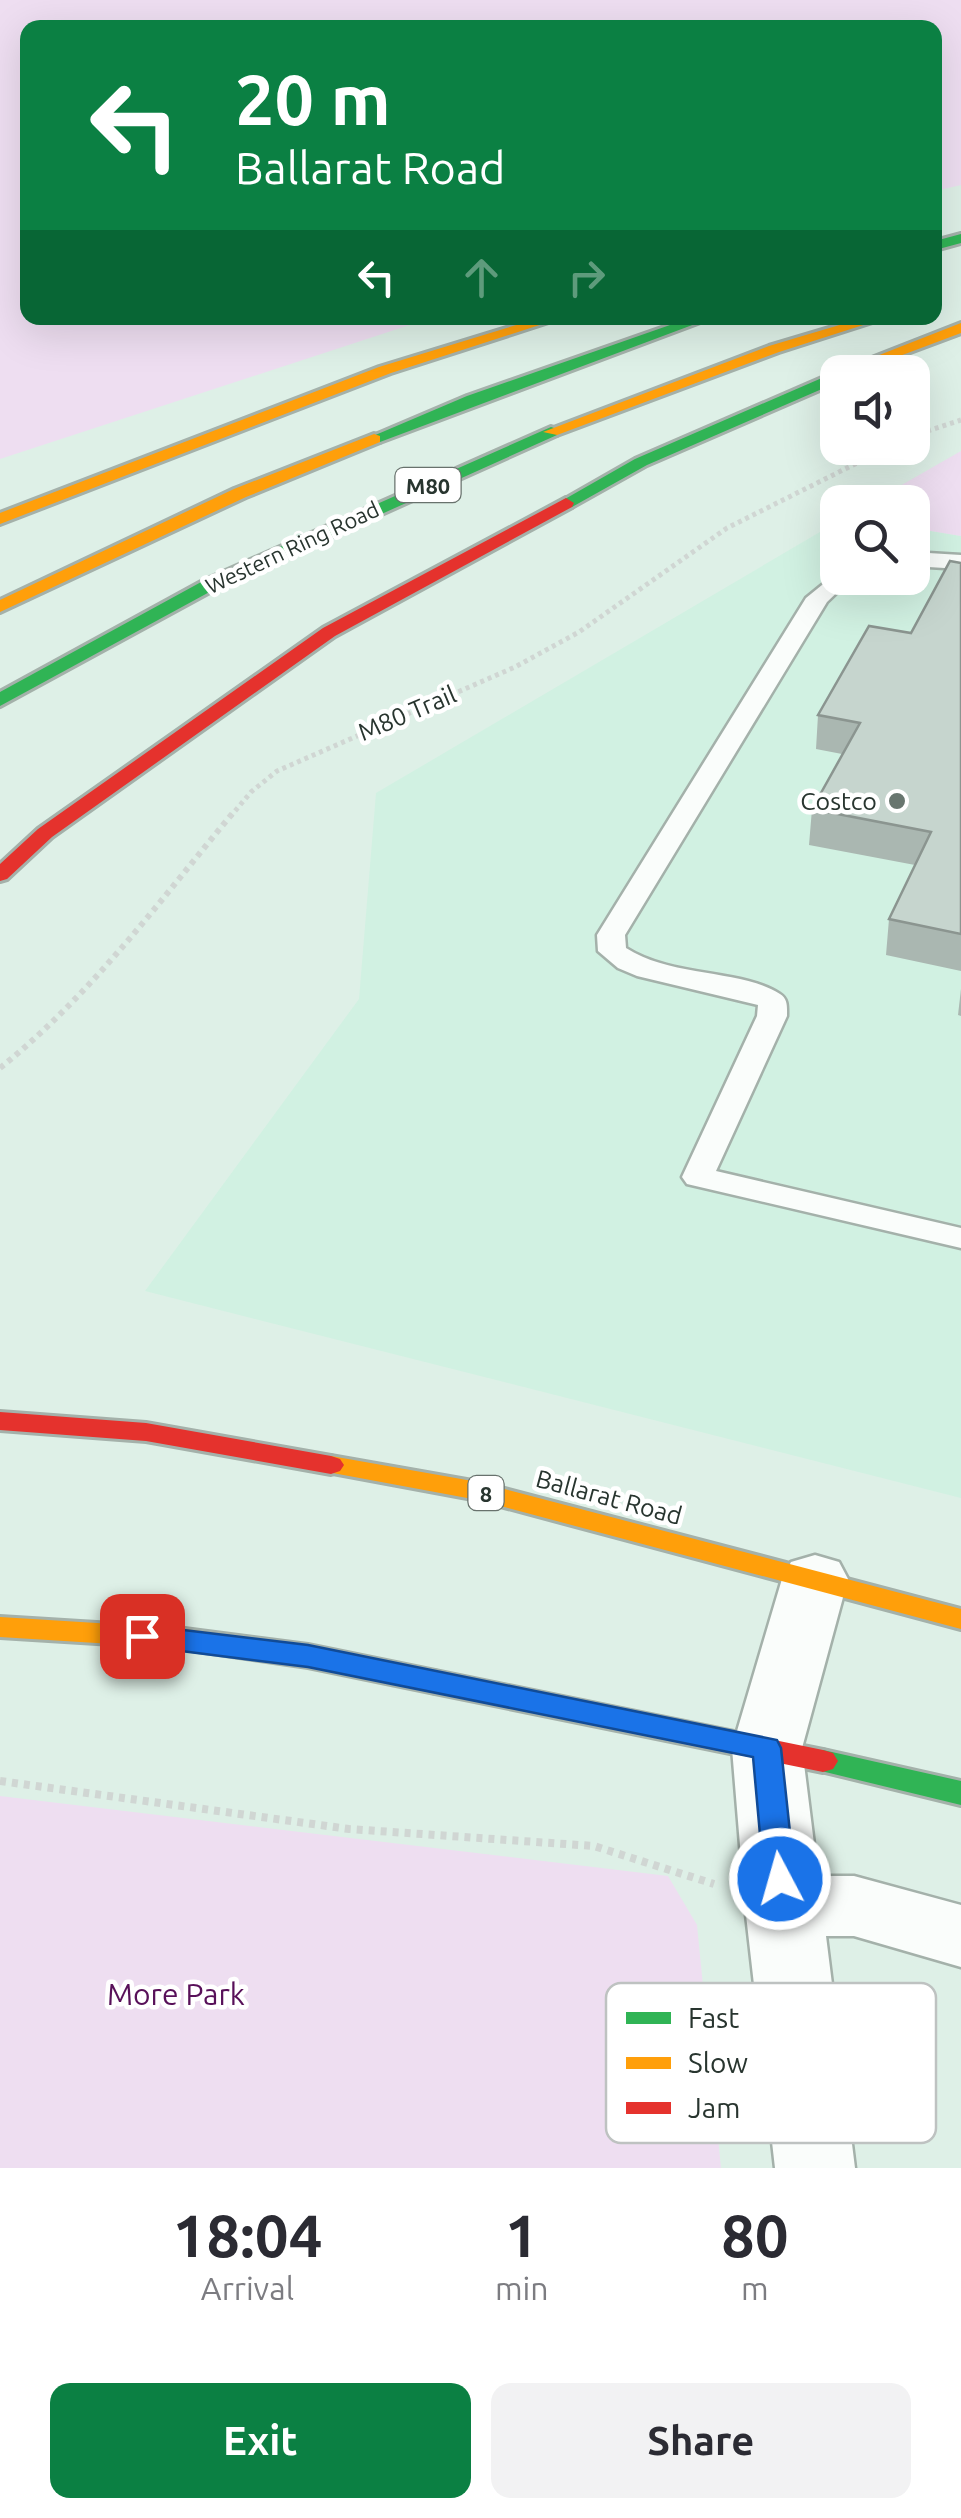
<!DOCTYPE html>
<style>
:root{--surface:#fff;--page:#f2f2f3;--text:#2b2b33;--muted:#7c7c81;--accent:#0b8043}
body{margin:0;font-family:Ubuntu,sans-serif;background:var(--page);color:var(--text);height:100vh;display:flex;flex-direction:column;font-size:38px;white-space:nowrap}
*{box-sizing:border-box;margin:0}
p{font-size:32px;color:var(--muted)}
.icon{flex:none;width:55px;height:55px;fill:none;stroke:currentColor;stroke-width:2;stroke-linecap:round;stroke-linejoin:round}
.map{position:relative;height:2168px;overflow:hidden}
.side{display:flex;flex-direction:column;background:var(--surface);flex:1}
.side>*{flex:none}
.guide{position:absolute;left:20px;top:20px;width:922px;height:305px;border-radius:20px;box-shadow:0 10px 40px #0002;background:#0b8043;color:#fff;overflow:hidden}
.fabs{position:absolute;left:820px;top:355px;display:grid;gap:20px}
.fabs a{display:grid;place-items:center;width:110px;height:110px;border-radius:20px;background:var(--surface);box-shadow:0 10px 40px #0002;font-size:50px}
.pin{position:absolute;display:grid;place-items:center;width:85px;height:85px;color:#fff;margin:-42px;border-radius:20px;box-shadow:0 5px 15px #0006}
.me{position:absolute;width:110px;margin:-55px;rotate:354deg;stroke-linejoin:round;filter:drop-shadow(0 0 8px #0008)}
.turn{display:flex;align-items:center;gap:35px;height:210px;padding:0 50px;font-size:45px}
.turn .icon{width:130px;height:130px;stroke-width:2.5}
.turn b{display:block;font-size:70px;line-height:85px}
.lanes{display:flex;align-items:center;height:95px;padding:0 50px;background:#0003;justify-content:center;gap:50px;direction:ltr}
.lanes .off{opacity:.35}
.eta{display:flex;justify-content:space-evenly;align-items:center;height:170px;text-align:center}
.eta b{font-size:60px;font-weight:700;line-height:70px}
.button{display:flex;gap:20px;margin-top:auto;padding:20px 50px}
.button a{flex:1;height:115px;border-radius:20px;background:var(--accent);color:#fff;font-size:40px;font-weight:700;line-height:115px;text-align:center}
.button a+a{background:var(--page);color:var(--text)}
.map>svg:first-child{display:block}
.built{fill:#d1f1e2}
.green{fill:#eedef1}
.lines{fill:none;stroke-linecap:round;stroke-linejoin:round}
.lane-casing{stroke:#a4b1aa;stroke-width:5}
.street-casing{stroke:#a4b1aa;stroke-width:5}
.fast-casing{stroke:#a4b1aa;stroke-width:6}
.slow-casing{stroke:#a4b1aa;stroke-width:6}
.jam-casing{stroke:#a4b1aa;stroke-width:6}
.path-far2{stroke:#d0d6d3;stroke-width:5;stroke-dasharray:4 4;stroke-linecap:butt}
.path-far1{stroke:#d0d6d3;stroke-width:6;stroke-dasharray:5 5;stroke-linecap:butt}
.path{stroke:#d0d6d3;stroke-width:8;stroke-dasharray:6 6;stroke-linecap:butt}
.lane{fill:#fafdfb;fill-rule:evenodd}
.street{fill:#fafdfb;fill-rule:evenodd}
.fast{fill:#30b455;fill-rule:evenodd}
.slow{fill:#ff9f0a;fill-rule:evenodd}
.jam{fill:#e5322d;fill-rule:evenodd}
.wall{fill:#aab7b1}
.building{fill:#c6d5ce;stroke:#8b9590;stroke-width:2.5}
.route{fill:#1a73e8;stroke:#114b97;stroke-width:2.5}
.poi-dot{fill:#68766f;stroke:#fff;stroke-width:4}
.labels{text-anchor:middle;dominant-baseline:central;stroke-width:9;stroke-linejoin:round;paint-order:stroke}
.shield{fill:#fff;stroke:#68726d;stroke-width:2.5}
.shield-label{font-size:22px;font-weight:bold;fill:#28352f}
.far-street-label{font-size:22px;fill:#28352f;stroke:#fff}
.street-label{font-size:25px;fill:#28352f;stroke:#fff}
.poi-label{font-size:25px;fill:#28352f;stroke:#fff;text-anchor:end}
.near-park-label{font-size:30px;fill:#581059;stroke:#fff}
.key{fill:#fff;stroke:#bec2c1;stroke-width:2.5}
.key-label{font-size:28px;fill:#28352f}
</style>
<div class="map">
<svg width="961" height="2168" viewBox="0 0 961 2168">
<rect width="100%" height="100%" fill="#def0e7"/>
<!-- built -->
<polygon class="built" points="837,522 838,578 912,578 913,528 961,536 961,1498 145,1291 359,999 376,793"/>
<!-- green -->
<g class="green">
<polygon points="0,0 961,0 961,185 935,191 935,28 28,28 28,318 431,318 0,459"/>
<polygon points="961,451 961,536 913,528 912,502 872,502"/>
<polygon points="0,1796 668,1876 697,1925 721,2168 0,2168"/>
</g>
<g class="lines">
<defs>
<g id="lane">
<polygon points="912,552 961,555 961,569 912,566"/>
<path d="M838,572V578H852L827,602L625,935L626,948C673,978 742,969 780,994C788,999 787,1007 787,1016L716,1171L961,1228V1248L687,1184L682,1177L757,1016L758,1005L637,976L618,968L598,951L597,935L806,598Z"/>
</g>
<polygon id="street" points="815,1555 839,1562 848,1579 802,1748 818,1876 854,1876 961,1905 961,1967 854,1936 826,1936 855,2168 775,2168 745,1906 732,1748 782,1579 791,1562"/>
<g id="fast">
<polygon points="961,234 961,243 935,250 935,241"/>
<polygon points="690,318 711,318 380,442 366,439 467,396"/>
<polygon points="838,371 843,372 838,372 838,382 647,465 572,507 560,507 558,503 635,459"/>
<polygon points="551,427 557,429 557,435 215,589 0,706 0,692 203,581"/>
<polygon points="823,1750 961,1781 961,1805 813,1769 808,1761 813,1753"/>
</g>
<g id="slow">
<polygon points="539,318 561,318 391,373 0,524 0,513 379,367"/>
<polygon points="863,318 885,318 779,352 557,435 543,432 769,346"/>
<polygon points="961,323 961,333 857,372 836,372"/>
<polygon points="374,434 380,436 380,442 246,497 0,612 0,600 234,489"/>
<polygon points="331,1456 478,1482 961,1609 961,1629 478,1500 322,1471 318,1465 322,1459"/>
<polygon points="0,1617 177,1628 308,1645 435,1671 445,1674 449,1682 445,1690 435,1693 308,1667 177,1648 0,1637"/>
</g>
<g id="jam">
<polygon points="566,498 574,503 572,507 335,636 52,837 7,879 0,881 0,864 38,829 323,628"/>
<polygon points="0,1412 146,1423 331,1456 340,1459 344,1465 340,1471 331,1474 146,1441 0,1430"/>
<polygon points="435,1671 823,1750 833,1753 838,1761 833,1769 823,1772 435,1693 425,1690 421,1682 425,1674"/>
</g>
</defs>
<!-- lane casing -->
<use href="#lane" class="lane-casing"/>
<!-- street casing -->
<use href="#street" class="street-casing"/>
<!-- fast casing -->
<use href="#fast" class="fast-casing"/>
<!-- slow casing -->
<use href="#slow" class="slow-casing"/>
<!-- jam casing -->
<use href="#jam" class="jam-casing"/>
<!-- path-far2 -->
<g class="path-far2">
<polyline points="912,436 961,420"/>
<polyline points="230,817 251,792 277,771 515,667 579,632 727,528 887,448"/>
</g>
<!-- path-far1 -->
<path class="path-far1" d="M0,1068C91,995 158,903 232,814"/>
<!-- path -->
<polyline class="path" points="0,1781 349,1829 594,1846 714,1884"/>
<!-- lane -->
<use href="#lane" class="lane"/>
<!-- street -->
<use href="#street" class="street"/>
<!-- fast -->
<use href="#fast" class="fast"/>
<!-- slow -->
<use href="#slow" class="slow"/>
<!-- jam -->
<use href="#jam" class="jam"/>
</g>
<!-- wall -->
<g class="wall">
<polygon points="961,563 961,971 886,955 889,919 915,865 809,845 812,809 842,754 816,749 818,715 911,633"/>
<polygon points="961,989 961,1016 958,1015"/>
</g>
<!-- building -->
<polygon class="building" points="950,561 961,563 961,934 889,919 931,832 812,809 860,723 818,715 869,626 911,633"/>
<!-- route -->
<polygon class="route" points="142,1625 308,1645 777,1740 781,1748 795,1879 790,1887 780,1891 769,1887 764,1879 753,1757 308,1667 142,1646 132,1643 127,1636 132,1628"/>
<!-- markers -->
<circle class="poi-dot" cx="897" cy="801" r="10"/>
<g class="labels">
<!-- shield labels -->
<g class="shield">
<rect x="395.5" y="468" width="65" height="34" rx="8"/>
<rect x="468.5" y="1476" width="35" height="34" rx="8"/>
</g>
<g class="shield-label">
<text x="428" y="485">M80</text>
<text x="486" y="1493">8</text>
</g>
<!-- far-street labels -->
<g class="far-street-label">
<text transform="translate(292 547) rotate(-25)">Western Ring Road</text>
</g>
<!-- street labels -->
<g class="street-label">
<text transform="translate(407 713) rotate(-23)">M80 Trail</text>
<text transform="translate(609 1497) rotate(15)">Ballarat Road</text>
</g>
<!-- poi labels -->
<g class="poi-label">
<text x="877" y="801">Costco</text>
</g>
<!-- near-park labels -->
<g class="near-park-label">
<text x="176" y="1994">More Park</text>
</g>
</g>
<!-- legend -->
<rect x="606" y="1983" width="330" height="160" rx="15" class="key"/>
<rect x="626" y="2012" width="45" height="12" fill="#30b455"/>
<rect x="626" y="2057" width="45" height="12" fill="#ff9f0a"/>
<rect x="626" y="2102" width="45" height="12" fill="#e5322d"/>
<g class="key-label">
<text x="688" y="2028">Fast</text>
<text x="688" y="2073">Slow</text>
<text x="688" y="2118">Jam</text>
</g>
</svg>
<div class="fabs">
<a><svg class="icon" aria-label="sound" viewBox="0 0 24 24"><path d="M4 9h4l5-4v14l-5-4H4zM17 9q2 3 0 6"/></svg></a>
<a><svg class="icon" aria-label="search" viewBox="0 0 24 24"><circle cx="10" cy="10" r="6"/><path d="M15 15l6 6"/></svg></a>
</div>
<div class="pin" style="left:142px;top:1636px;background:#d93025"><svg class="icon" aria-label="arrive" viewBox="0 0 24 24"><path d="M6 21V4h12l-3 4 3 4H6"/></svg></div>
<svg class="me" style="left:780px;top:1879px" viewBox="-20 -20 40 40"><circle r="17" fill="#1a73e8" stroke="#fff" stroke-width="3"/><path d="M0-11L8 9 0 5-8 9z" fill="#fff"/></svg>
<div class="guide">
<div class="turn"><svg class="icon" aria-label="left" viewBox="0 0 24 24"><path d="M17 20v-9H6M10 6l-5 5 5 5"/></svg><div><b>20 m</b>Ballarat Road</div></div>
<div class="lanes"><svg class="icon" aria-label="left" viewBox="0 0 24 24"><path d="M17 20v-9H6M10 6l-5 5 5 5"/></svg><svg class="icon off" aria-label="ahead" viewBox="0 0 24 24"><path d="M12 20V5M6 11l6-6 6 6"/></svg><svg class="icon off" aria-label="right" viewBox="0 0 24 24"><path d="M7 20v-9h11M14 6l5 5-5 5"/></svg></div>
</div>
</div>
<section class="side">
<div class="eta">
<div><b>18:04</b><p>Arrival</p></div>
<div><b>1</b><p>min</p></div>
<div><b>80</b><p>m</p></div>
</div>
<div class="button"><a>Exit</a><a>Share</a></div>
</section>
